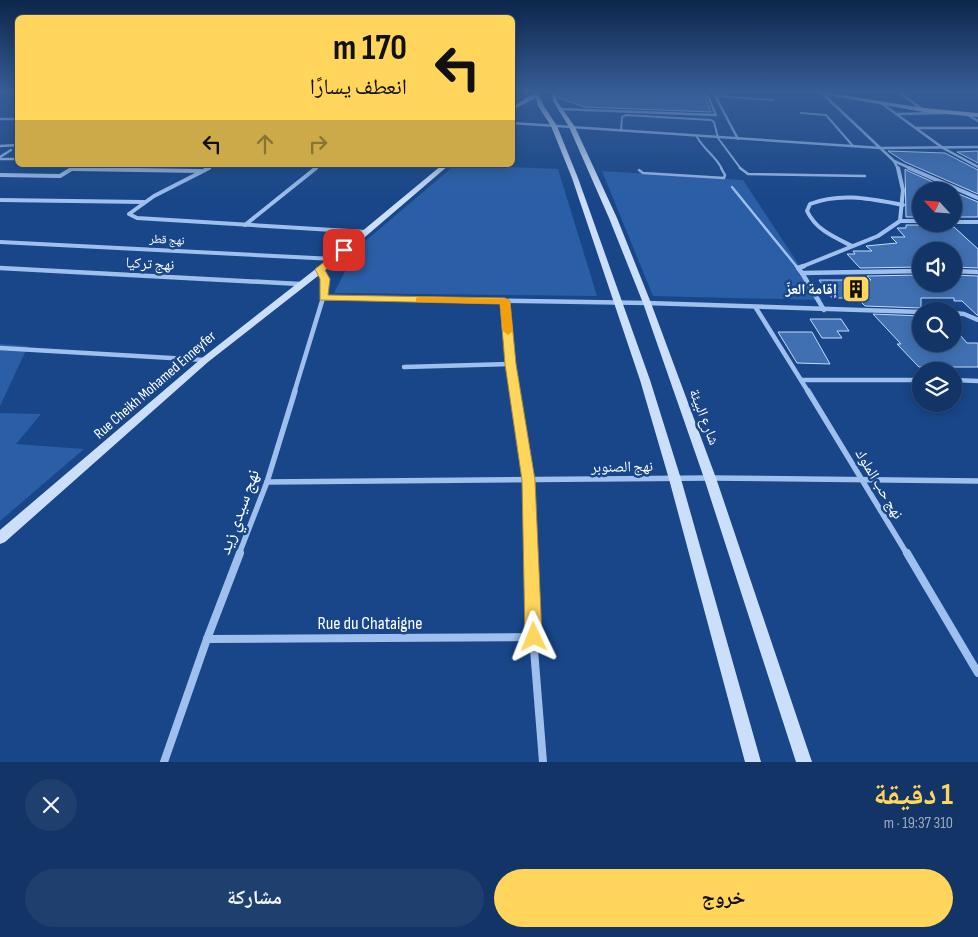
<!DOCTYPE html>
<html lang="ar">
<meta charset="utf-8">
<style>
:root{--surface:#123466;--page:#1f3f6f;--text:#f1f3f6;--muted:#9caabf;--line:#314f7a;--accent:#ffd55c}
body{margin:0;font-family:"Sofia Sans Condensed","Noto Naskh Arabic",sans-serif;background:var(--page);color:var(--text);direction:rtl;height:100vh;display:flex;flex-direction:column;font-size:19px;white-space:nowrap}
*{box-sizing:border-box;margin:0}
p{font-size:16px;color:var(--muted)}
.icon{flex:none;width:28px;height:28px;fill:none;stroke:currentColor;stroke-width:2;stroke-linecap:round;stroke-linejoin:round}
.map{position:relative;height:762px;overflow:hidden;direction:ltr}
.sheet{display:flex;flex-direction:column;background:var(--surface);flex:1}
.sheet>*{flex:none}
.guide{position:absolute;left:15px;top:15px;width:500px;height:152px;border-radius:8px;box-shadow:0 2px 12px #0003,0 0 0 1px var(--line);direction:rtl;background:#ffd55c;color:#111;overflow:hidden}
.needle{width:32px;rotate:296deg}
.tools{position:absolute;left:912px;top:182px;display:grid;gap:10px}
.tools a{display:grid;place-items:center;width:50px;height:50px;border-radius:50%;background:var(--surface);box-shadow:0 2px 12px #0003,0 0 0 1px var(--line);font-size:25px}
.pin{position:absolute;display:grid;place-items:center;width:42px;height:42px;color:#fff;margin:-21px;border-radius:10px;box-shadow:0 2px 8px #0006}
.me{position:absolute;width:55px;margin:-28px;rotate:358deg;stroke-linejoin:round;filter:drop-shadow(0 0 4px #0008)}
.turn{display:flex;align-items:center;gap:18px;height:105px;padding:0 25px;font-size:22px}
.turn .icon{width:65px;height:65px;stroke-width:2.5}
.turn b{display:block;font-size:35px;line-height:42px}
.lanes{display:flex;align-items:center;height:48px;padding:0 25px;background:#0003;justify-content:center;gap:25px;direction:ltr}
.lanes .off{opacity:.35}
.round{display:grid;place-items:center;flex:none;width:52px;height:52px;border-radius:26px;background:var(--page)}
.head{display:flex;align-items:center;justify-content:space-between;height:85px;padding:0 25px}
h1{font-size:30px;font-weight:700;line-height:38px;color:var(--accent)}
.cta{display:flex;gap:10px;margin-top:auto;padding:10px 25px}
.cta a{flex:1;height:58px;border-radius:30px;background:var(--accent);color:#111;font-size:20px;font-weight:700;line-height:58px;text-align:center}
.cta a+a{background:var(--page);color:var(--text)}
.map>svg:first-child{display:block}
.green{fill:#2a5fa7}
.building{fill:#4070b2;stroke:#c5dbfa}
.lines{fill:none;stroke-linecap:round;stroke-linejoin:round}
.lane-far2{stroke:#9fc0ee;stroke-width:2}
.lane-far1{stroke:#9fc0ee;stroke-width:2.5}
.lane{stroke:#9fc0ee;stroke-width:3}
.street-far4{stroke:#9fc0ee;stroke-width:2.5}
.street-far3{stroke:#9fc0ee;stroke-width:4}
.street-far2{stroke:#9fc0ee;stroke-width:4.5}
.street-far1{stroke:#9fc0ee;stroke-width:5.5}
.street{stroke:#9fc0ee;stroke-width:8}
.secondary{fill:#ccdffa;fill-rule:evenodd}
.route{fill:#ffd55c;stroke:#a68a3c}
.slow{fill:#f59e0b}
.labels{text-anchor:middle;dominant-baseline:central;stroke-width:5;stroke-linejoin:round;paint-order:stroke}
.far-street-label{font-size:12px;fill:#fff;stroke:#184688}
.street-label{font-size:15px;fill:#fff;stroke:#184688}
.poi-label{font-size:15px;font-weight:bold;fill:#fff;stroke:#184688;text-anchor:end}
.near-street-label{font-size:18px;fill:#fff;stroke:#184688}
</style>
<div class="map">
<svg width="978" height="762" viewBox="0 0 978 762">
<rect width="100%" height="100%" fill="#184688"/>
<!-- green -->
<g class="green">
<polygon points="455,165 558,169 597,296 334,293 357,248"/>
<polygon points="602,171 743,180 822,300 653,296"/>
<polygon points="0,344 28,346 0,406"/>
<polygon points="0,413 41,414 16,444 84,449 0,521"/>
</g>
<!-- building -->
<g class="building">
<polygon points="558,92 703,92 711,112 585,107 559,98"/>
<polygon points="888,151 945,153 978,170 978,194 905,162"/>
<polygon points="978,151 978,163 957,152"/>
<polygon points="905,169 908,171 953,191 921,191 921,217 906,217"/>
<polygon points="954,192 978,202 978,217 954,217"/>
<polygon points="906,225 921,225 921,227 954,227 978,249 978,268 954,267 954,251 921,251 921,267 860,268 847,254 855,254 853,251 872,251 866,246 897,243 891,237 905,237 897,228 906,228"/>
<polygon points="921,275 921,284 954,284 954,275 978,276 978,316 962,301 954,301 954,298 921,298 921,308 865,306 857,298 832,298 819,280 871,280 867,276"/>
<polygon points="873,314 921,316 921,344 954,344 954,328 967,343 978,343 978,367 919,367 897,344 901,344"/>
<polygon points="810,319 841,319 849,331 837,331 842,338 822,338"/>
<polygon points="778,332 812,332 830,364 797,363"/>
</g>
<g class="lines">
<!-- lane-far2 -->
<g class="lane-far2">
<polyline points="715,96 774,100"/>
<polyline points="801,113 826,115 853,146"/>
<polyline points="621,131 622,117 626,115 711,120 714,122 718,138 741,169"/>
<path d="M697,137C705,151 715,155 722,169"/>
</g>
<!-- lane-far1 -->
<g class="lane-far1">
<polyline points="740,168 748,174 865,176"/>
<polyline points="639,170 643,173 724,178 725,175 721,168"/>
<polyline points="732,187 797,267"/>
</g>
<!-- lane -->
<polyline class="lane" points="796,266 798,268"/>
<!-- street-far4 -->
<g class="street-far4">
<polyline points="713,92 738,139"/>
<polyline points="899,92 923,110"/>
<polyline points="822,93 894,161 912,169"/>
<polyline points="881,103 943,148 978,167"/>
<polyline points="560,109 716,115 706,92"/>
<polyline points="897,114 943,113"/>
<polyline points="968,115 978,121"/>
<polyline points="0,119 18,119"/>
<polyline points="512,123 881,148 978,147"/>
<polyline points="916,128 978,128"/>
<polyline points="0,146 18,145"/>
<polyline points="0,157 11,150"/>
<polyline points="0,159 18,159"/>
<polyline points="894,161 898,169"/>
<polyline points="71,169 77,165"/>
<polyline points="207,169 214,165"/>
<polyline points="314,169 319,165"/>
</g>
<!-- street-far3 -->
<g class="street-far3">
<polyline points="209,168 154,196 129,214 137,218 366,232"/>
<polyline points="909,168 978,198"/>
<polyline points="72,169 201,171"/>
<polyline points="0,175 60,176 73,168"/>
<polyline points="0,200 144,202"/>
<polyline points="900,221 921,221"/>
<polyline points="954,222 978,222"/>
<polyline points="245,225 316,168"/>
<polyline points="0,242 334,259"/>
<path d="M852,246C834,237 816,230 807,211L810,204C841,192 871,199 903,205"/>
<polyline points="801,267 878,236 900,221 903,190 898,168"/>
</g>
<!-- street-far2 -->
<g class="street-far2">
<polyline points="0,268 300,284"/>
<polyline points="954,271 978,272"/>
<polyline points="802,273 798,268 804,266"/>
<polyline points="323,298 647,303 921,312"/>
<polyline points="505,301 515,393"/>
<polyline points="756,308 809,393"/>
<polyline points="824,310 802,273 921,271"/>
<polyline points="954,313 964,314 978,320"/>
<polyline points="0,348 205,360"/>
<polyline points="404,367 511,364"/>
<polyline points="801,380 921,380"/>
<polyline points="954,380 978,381"/>
<polyline points="294,393 323,298 325,279 320,269"/>
</g>
<!-- street-far1 -->
<g class="street-far1">
<polyline points="515,391 528,481 530,554"/>
<polyline points="808,391 907,554"/>
<polyline points="267,482 710,478 978,481"/>
<polyline points="239,554 267,482 295,391"/>
</g>
<!-- street -->
<g class="street">
<polyline points="530,553 533,637 543,762"/>
<polyline points="907,553 978,673"/>
<polyline points="207,639 533,637"/>
<polyline points="164,762 207,639 240,553"/>
</g>
<!-- secondary -->
<g class="secondary">
<polygon points="536,92 541,92 539,95 544,106 557,126 578,178 650,380 681,479 761,762 745,762 669,479 640,380 572,178 551,126 538,106 536,98 512,110 512,107"/>
<polygon points="552,92 556,92 557,101 575,127 617,218 651,303 716,478 812,762 796,762 704,478 643,303 609,218 569,127 553,101"/>
<polygon points="810,92 822,92 924,108 978,113 978,117 924,112"/>
<polygon points="442,165 449,165 337,261 208,362 5,542 0,544 0,530 202,358 331,257"/>
</g>
</g>
<!-- sky -->
<linearGradient id="sky" x2="0" y2="1"><stop stop-color="#0d264b"/><stop offset="0.46" stop-color="#375d96"/><stop offset="1" stop-color="#375d96" stop-opacity="0"/></linearGradient>
<rect width="978" height="199" fill="url(#sky)"/>
<!-- route -->
<polygon class="route" points="344,247 347,248 347,252 325,270 330,279 328,295 505,298 510,301 516,364 535,480 542,637 539,643 534,645 528,643 525,637 522,480 505,364 500,304 320,300 320,279 315,269"/>
<!-- slow -->
<polygon class="slow" points="419,297 509,299 513,331 508,335 503,331 500,304 416,302 416,298"/>
<!-- icons -->
<defs>
<symbol id="building-square" viewBox="-11 -11 22 22"><rect x="-9" y="-9" width="18" height="18" rx="4" fill="#ffd55c" stroke="#184688"/><path d="M-4-6H4V6H1V3H-1V6H-4ZM-2.5-4.3h1.7v1.8h-1.7ZM.8-4.3h1.7v1.8H.8ZM-2.5-1h1.7V.8h-1.7ZM.8-1h1.7V.8H.8Z" fill="#111"/></symbol>
</defs>
<g fill-rule="evenodd">
<use href="#building-square" x="840" y="273" width="32" height="32"/>
</g>
<g class="labels">
<!-- far-street labels -->
<g class="far-street-label">
<text transform="translate(167 240) rotate(3)">نهج قطر</text>
</g>
<!-- street labels -->
<g class="street-label">
<text transform="translate(150 264) rotate(3)">نهج تركيا</text>
<text transform="translate(155 385) rotate(-41)">Rue Cheikh Mohamed Enneyfer</text>
<text transform="translate(704 417) rotate(69)">شارع البيئة</text>
<text transform="translate(622 467) rotate(-1)">نهج الصنوبر</text>
<text transform="translate(879 484) rotate(59)">نهج حب الملوك</text>
</g>
<!-- poi labels -->
<g class="poi-label">
<text x="837" y="289">إقامة العزّ</text>
</g>
<!-- near-street labels -->
<g class="near-street-label">
<text transform="translate(239 512) rotate(-70)">نهج سيدي زيد</text>
<text x="370" y="623">Rue du Chataigne</text>
</g>
</g>
</svg>
<div class="tools">
<a><svg class="needle" viewBox="-14 -14 28 28"><path d="M0-13l5 13h-10z" fill="#e53935"/><path d="M0 13l5-13h-10z" fill="#9caabf"/></svg></a>
<a><svg class="icon" aria-label="sound" viewBox="0 0 24 24"><path d="M4 9h4l5-4v14l-5-4H4zM17 9q2 3 0 6"/></svg></a>
<a><svg class="icon" aria-label="search" viewBox="0 0 24 24"><circle cx="10" cy="10" r="6"/><path d="M15 15l6 6"/></svg></a>
<a><svg class="icon" aria-label="layers" viewBox="0 0 24 24"><path d="M12 4l9 5-9 5-9-5zM3 14l9 5 9-5"/></svg></a>
</div>
<div class="pin" style="left:344px;top:250px;background:#d93025"><svg class="icon" aria-label="arrive" viewBox="0 0 24 24"><path d="M6 21V4h12l-3 4 3 4H6"/></svg></div>
<svg class="me" style="left:534px;top:637px" viewBox="-20 -20 40 40"><path d="M0-17L14 15 0 8-14 15z" fill="#ffd55c" stroke="#fff" stroke-width="4"/></svg>
<div class="guide">
<div class="turn"><svg class="icon" aria-label="left" viewBox="0 0 24 24"><path d="M17 20v-9H6M10 6l-5 5 5 5"/></svg><div><b>170 m</b>انعطف يسارًا</div></div>
<div class="lanes"><svg class="icon" aria-label="left" viewBox="0 0 24 24"><path d="M17 20v-9H6M10 6l-5 5 5 5"/></svg><svg class="icon off" aria-label="ahead" viewBox="0 0 24 24"><path d="M12 20V5M6 11l6-6 6 6"/></svg><svg class="icon off" aria-label="right" viewBox="0 0 24 24"><path d="M7 20v-9h11M14 6l5 5-5 5"/></svg></div>
</div>
</div>
<section class="sheet">
<div class="head"><div><h1>1 دقيقة</h1><p>310 m · 19:37</p></div><a class="round"><svg class="icon" aria-label="close" viewBox="0 0 24 24"><path d="M6 6l12 12M18 6L6 18"/></svg></a></div>
<div class="cta"><a>خروج</a><a>مشاركة</a></div>
</section>
